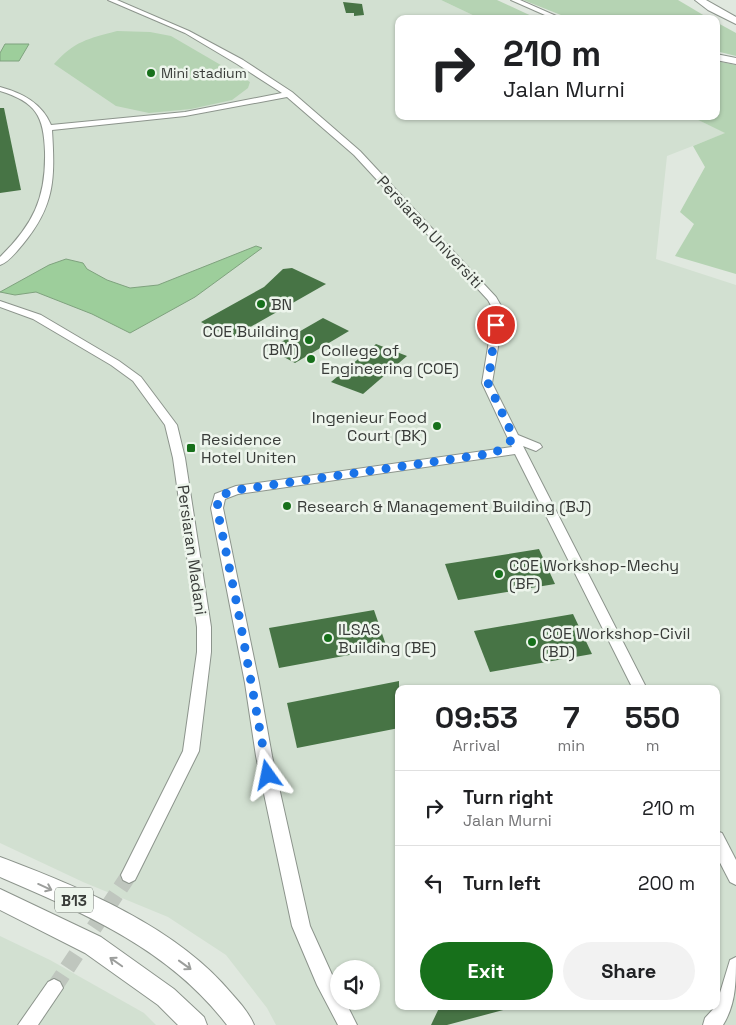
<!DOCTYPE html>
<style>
:root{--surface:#fff;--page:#f2f2f2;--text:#202124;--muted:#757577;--line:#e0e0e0;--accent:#17701b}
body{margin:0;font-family:"Space Grotesk",sans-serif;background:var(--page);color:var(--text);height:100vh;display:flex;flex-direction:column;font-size:19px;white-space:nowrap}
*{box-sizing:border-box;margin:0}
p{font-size:16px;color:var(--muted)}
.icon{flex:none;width:28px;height:28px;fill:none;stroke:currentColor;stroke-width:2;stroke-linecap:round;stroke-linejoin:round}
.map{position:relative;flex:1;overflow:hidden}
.side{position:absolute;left:395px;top:685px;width:325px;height:325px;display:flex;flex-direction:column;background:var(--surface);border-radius:10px;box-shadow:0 1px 4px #0004}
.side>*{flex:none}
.banner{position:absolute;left:395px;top:15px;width:325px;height:105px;border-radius:10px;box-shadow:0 1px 4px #0004;background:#fff;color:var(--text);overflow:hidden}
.controls{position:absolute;left:330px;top:960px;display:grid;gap:10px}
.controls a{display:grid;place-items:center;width:50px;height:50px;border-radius:50%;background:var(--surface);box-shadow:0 1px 4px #0004;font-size:25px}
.pin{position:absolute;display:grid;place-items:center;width:42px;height:42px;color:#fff;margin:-21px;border:2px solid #fff;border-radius:50%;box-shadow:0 1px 5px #0007}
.me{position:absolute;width:55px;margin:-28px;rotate:348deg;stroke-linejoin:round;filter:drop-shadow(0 0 4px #0008)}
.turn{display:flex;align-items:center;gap:18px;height:105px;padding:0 25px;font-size:22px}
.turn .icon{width:65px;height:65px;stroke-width:2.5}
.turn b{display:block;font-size:35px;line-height:42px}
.eta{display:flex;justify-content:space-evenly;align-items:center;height:85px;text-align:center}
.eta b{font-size:30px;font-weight:700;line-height:35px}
.action{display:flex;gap:10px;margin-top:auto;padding:10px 25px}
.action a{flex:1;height:58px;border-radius:30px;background:var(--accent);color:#fff;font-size:20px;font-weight:700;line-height:58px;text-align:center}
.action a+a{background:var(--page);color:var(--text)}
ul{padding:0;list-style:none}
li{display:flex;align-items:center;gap:15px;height:75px;padding:0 25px;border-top:1px solid var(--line)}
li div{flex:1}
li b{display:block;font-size:19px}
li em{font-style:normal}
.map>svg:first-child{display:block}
.built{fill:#d2e0d1;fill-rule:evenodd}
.green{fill:#b5d3b3}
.water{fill:#9dce9b;stroke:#7fa27e}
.building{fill:#477445}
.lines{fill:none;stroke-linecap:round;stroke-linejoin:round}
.minor-tunnel{stroke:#bfc6be;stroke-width:16;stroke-dasharray:16 8;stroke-linecap:butt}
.minor-casing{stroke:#8c948c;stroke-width:2}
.major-casing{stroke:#8c948c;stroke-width:2}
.highway-casing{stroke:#8c948c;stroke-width:2}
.minor{fill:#fff;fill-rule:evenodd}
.major{fill:#fff;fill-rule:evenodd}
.highway{fill:#fff;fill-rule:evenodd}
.oneway{stroke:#9c9e9c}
.route{stroke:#1a73e8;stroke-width:9;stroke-dasharray:0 16.2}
.poi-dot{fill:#17701b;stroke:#edf5ec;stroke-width:2}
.labels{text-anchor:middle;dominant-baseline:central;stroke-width:5;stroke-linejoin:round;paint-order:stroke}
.far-poi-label{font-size:14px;fill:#393c39;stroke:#edf5ec;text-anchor:start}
.shield{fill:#edf5ec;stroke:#6f746f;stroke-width:1}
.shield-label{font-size:15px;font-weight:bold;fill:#393c39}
.street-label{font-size:16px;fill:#393c39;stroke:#edf5ec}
.poi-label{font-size:16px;fill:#393c39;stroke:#edf5ec;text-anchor:start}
</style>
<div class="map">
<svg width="736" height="1025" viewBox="0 0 736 1025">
<rect width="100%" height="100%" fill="#e0e8df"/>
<!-- built -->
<g class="built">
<path d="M0,0H441L481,19H399V116H690L726,133L667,156L656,259L736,285V1025H276L267,1008L226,955L168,917L83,882L0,843ZM399,689H716V1006H399ZM339,969H371V1001H339Z"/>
<polygon points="0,936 50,960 144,1013 156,1025 0,1025"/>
</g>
<!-- green -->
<g class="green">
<polygon points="441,0 497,0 538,19 481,19"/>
<polygon points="523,0 678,0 710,19 571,19"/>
<polygon points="716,22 736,33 736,56 716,51"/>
<path d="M117,31L150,32L171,36L250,82L248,88L232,100L191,109L149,113L116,106L54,64C75,41 87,39 117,31Z"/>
<polygon points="716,61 736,65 736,274 675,256 694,224 680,212 705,167 693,146 725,133 690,116 716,116"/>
</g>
<!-- water -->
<g class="water">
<polygon points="5,44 29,44 19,61 0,61 0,53"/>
<polygon points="256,246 262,248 195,297 130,333 92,314 36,292 15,295 0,292 49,265 66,259 83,263 87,269 107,280 130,288 158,285"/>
</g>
<!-- building -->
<g class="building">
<polygon points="343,2 362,4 364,15 354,16 354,13 346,13"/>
<polygon points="0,108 4,108 21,190 0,193"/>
<polygon points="292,268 326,284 231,338 201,322 264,287 283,269"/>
<polygon points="323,318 349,331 295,363 269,349"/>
<polygon points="376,344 407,356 363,394 331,382"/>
<polygon points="539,549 555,584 458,600 445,564"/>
<polygon points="374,610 387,648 279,668 269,628"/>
<polygon points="573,614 592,654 490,672 474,631"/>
<polygon points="399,681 399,728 297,748 287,703"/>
<polygon points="440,1006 506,1006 507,1009 447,1025 431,1025"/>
</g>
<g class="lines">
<!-- minor-tunnel -->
<polyline class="minor-tunnel" points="54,988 129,875"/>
<defs>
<g id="minor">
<path d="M108,0H117L189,31L243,60L292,92L360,151L496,297L504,311L492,383L518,435L540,444L542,447L536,451L523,446L647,689H633L515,454L238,494L225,499L223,508L259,683L272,756L310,926L339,990V1001H345L357,1025H338L317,985L292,926L256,756L245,683L211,508L215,494L236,486L512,447L482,383L494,311L488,300L354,155L287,97L185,116L52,130C55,179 55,205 23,244C17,251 9,262 0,265V257C33,225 46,198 45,152C44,116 36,102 0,91V87C22,93 42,103 51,125L185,112L282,93L237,64L185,33Z"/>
<polygon points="511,0 520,0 563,19 554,19"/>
<polygon points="0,301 41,315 119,361 141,377 177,425 185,458 211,627 211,652 199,751 135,880 129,883 123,880 121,875 183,751 197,652 197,627 173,458 165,425 133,381 111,365 33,319 0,307"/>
<polygon points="716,831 722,833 736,860 736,885 730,882 716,855"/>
<path d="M736,957C736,982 736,1004 723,1025H703L705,1018L716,1006L730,960Z"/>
<polygon points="54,979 60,982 63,988 38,1025 18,1025 48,982"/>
</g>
<g id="major">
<path d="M0,857C80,887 177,927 232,994C241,1004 249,1013 254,1025H227C169,949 86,914 0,877Z"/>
<polygon points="0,889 101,937 174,989 204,1017 207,1025 178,1025 158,1005 85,953 0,910"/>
</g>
<g id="highway">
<polygon points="695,0 706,0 736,17 736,24 708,10"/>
<polygon points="716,54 736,58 736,64 716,60"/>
</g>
</defs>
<!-- minor casing -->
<use href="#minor" class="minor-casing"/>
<!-- major casing -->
<use href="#major" class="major-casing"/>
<!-- highway casing -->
<use href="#highway" class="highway-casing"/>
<!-- minor -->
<use href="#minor" class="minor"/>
<!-- major -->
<use href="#major" class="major"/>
<!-- highway -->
<use href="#highway" class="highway"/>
</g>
<!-- one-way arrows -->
<defs><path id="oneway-shaft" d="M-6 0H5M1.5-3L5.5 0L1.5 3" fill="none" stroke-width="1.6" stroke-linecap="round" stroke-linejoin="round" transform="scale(1.25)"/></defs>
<g class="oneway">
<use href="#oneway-shaft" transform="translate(45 887) rotate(24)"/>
<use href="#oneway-shaft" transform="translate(116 962) rotate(-145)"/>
<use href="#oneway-shaft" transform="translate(185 965) rotate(36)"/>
</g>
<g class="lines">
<!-- route -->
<polyline class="route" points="268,775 238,610 217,508 219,496 236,490 495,453 514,438 488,383 496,325"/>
</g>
<!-- markers -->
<g class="poi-dot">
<circle cx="151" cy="73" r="5"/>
<circle cx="261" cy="304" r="5"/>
<circle cx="309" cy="340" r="5"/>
<circle cx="311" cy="359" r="5"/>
<circle cx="437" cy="426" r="5"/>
<rect x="186" y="443" width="10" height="10" rx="2.5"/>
<circle cx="287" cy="506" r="5"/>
<circle cx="499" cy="574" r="5"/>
<circle cx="328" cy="638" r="5"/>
<circle cx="532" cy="642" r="5"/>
</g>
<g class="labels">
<!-- far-poi labels -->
<g class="far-poi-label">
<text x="161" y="73">Mini stadium</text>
</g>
<!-- shield labels -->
<rect class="shield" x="55" y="887.5" width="38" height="25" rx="4"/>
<g class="shield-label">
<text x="74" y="900">B13</text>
</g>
<!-- street labels -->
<g class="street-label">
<text transform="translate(430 232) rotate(47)">Persiaran Universiti</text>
<text transform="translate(192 550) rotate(82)">Persiaran Madani</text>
</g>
<!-- poi labels -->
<g class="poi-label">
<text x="271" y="304">BN</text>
<text x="299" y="331" text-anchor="end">COE Building<tspan x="299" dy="18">(BM)</tspan></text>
<text x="321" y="350">College of<tspan x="321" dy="18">Engineering (COE)</tspan></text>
<text x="427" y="417" text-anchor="end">Ingenieur Food<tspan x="427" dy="18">Court (BK)</tspan></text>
<text x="201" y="439">Residence<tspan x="201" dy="18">Hotel Uniten</tspan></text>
<text x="297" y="506">Research &amp; Management Building (BJ)</text>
<text x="509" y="565">COE Workshop-Mechy<tspan x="509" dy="18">(BF)</tspan></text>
<text x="338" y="629">ILSAS<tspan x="338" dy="18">Building (BE)</tspan></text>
<text x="542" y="633">COE Workshop-Civil<tspan x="542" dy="18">(BD)</tspan></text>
</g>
</g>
</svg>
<div class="controls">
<a><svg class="icon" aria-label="sound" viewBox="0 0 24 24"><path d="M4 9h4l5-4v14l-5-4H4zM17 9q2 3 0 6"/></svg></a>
</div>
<div class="pin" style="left:496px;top:325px;background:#d93025"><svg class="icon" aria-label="arrive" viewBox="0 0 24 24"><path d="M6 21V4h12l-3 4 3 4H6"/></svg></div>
<svg class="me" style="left:268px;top:775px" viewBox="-20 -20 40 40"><path d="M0-17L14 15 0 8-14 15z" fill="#1a73e8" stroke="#fff" stroke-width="4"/></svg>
<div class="banner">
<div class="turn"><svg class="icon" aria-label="right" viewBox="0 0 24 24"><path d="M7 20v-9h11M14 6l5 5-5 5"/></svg><div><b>210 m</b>Jalan Murni</div></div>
</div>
<section class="side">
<div class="eta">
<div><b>09:53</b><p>Arrival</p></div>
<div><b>7</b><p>min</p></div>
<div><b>550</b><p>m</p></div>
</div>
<ul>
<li><svg class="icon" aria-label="right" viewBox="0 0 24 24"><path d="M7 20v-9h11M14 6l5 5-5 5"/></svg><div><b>Turn right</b><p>Jalan Murni</p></div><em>210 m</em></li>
<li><svg class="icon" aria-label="left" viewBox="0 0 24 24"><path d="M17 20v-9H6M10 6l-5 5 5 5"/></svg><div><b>Turn left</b></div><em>200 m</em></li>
</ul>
<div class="action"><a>Exit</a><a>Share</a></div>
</section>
</div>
